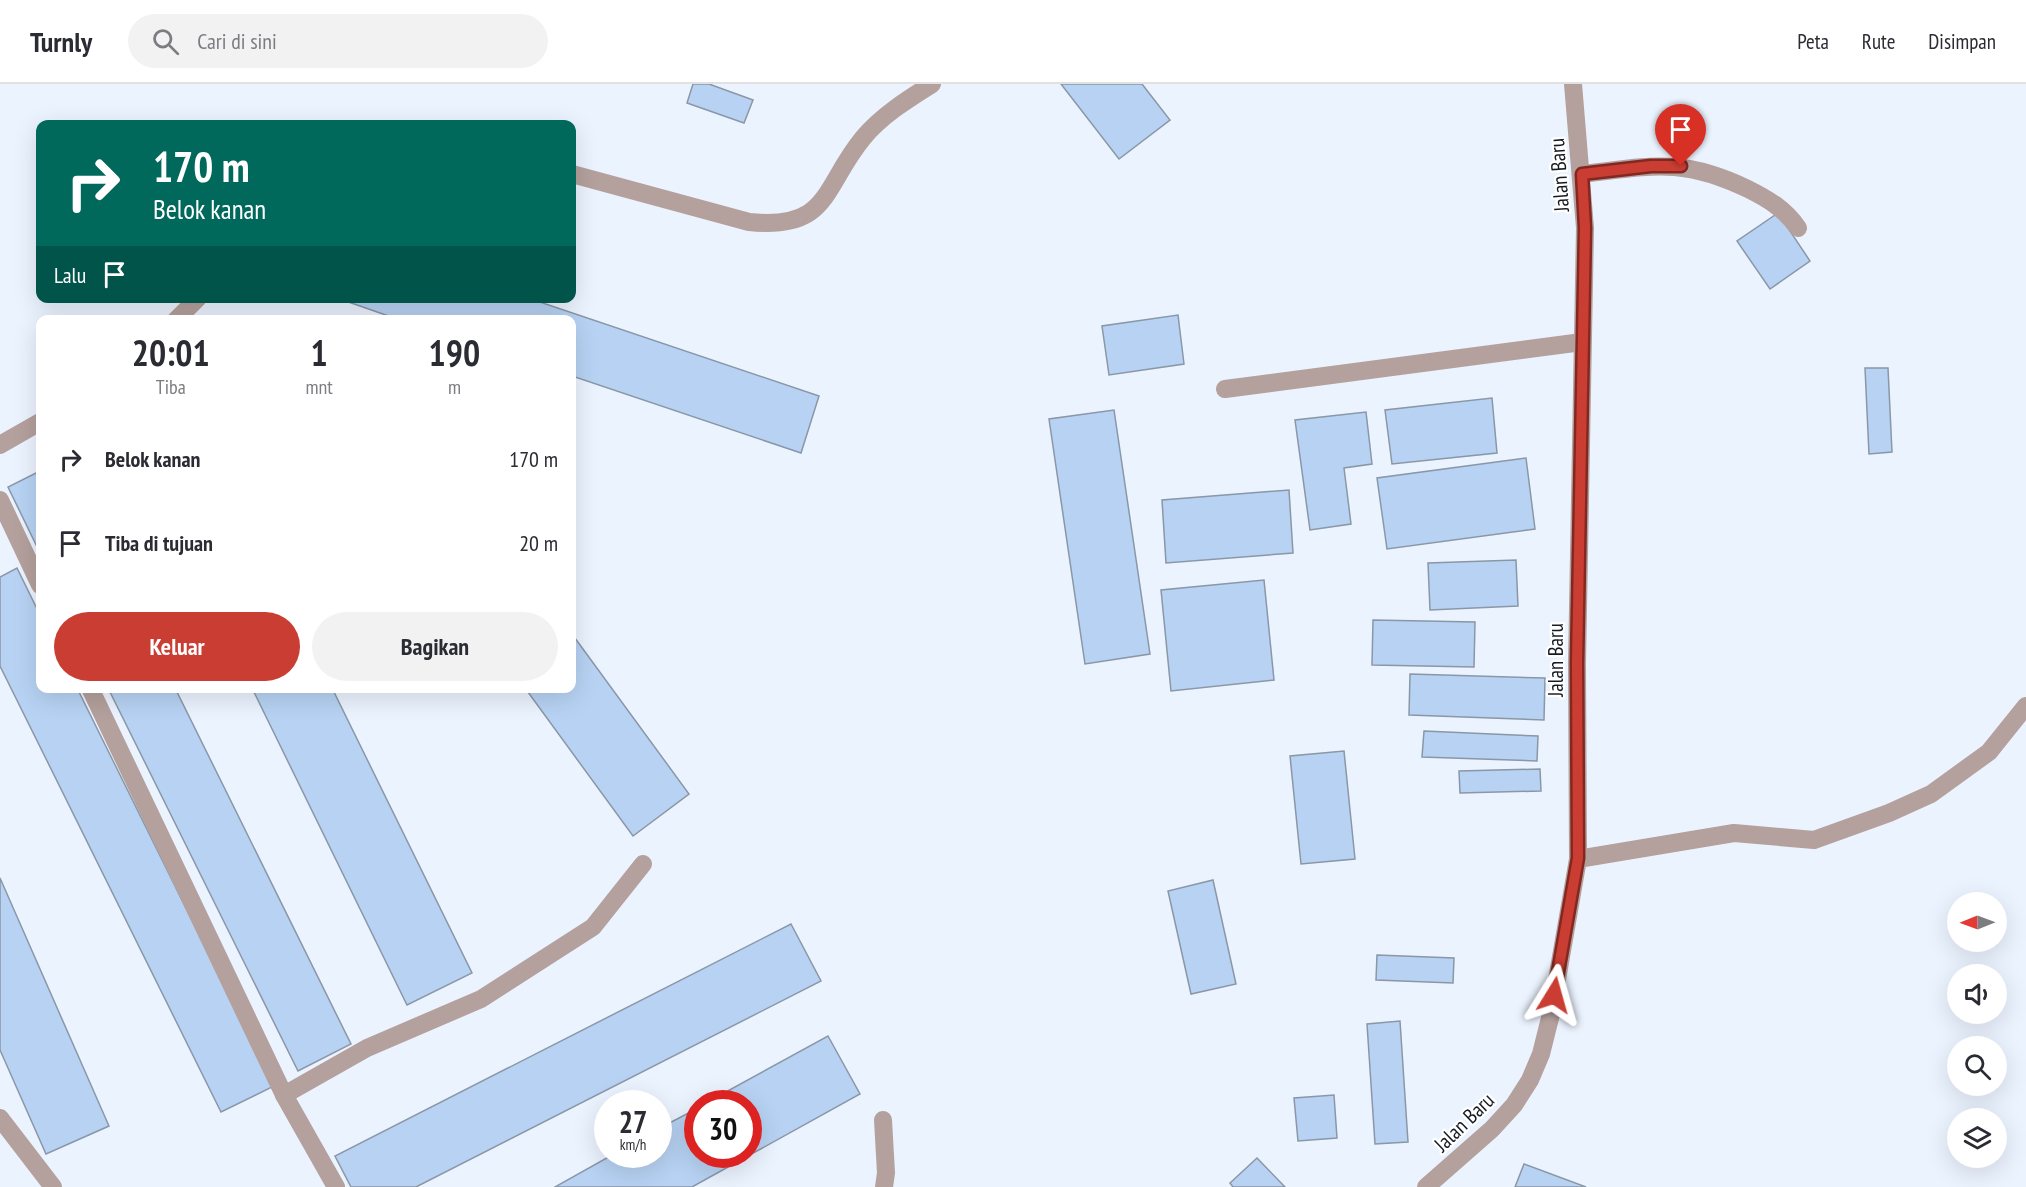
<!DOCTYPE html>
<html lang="id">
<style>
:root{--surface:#fff;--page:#f2f2f3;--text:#2b2b33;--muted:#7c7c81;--line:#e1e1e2;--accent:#ca3d33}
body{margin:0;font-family:"PT Sans Narrow",sans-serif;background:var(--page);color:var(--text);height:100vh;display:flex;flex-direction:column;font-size:22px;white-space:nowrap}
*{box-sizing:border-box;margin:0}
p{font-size:20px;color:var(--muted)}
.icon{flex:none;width:33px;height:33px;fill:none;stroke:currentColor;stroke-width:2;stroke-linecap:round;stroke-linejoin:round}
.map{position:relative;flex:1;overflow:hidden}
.details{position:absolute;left:36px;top:231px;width:540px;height:378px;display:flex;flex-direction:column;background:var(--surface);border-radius:12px;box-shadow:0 6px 24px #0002}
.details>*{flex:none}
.banner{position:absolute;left:36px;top:36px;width:540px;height:183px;border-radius:12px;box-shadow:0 6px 24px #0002;background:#00695c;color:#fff;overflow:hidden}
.needle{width:39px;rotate:269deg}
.controls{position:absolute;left:1947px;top:808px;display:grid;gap:12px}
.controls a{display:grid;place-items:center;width:60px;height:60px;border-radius:50%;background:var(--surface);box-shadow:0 6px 24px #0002;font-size:30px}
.speed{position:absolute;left:594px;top:1006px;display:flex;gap:12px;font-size:30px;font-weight:700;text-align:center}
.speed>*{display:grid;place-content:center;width:78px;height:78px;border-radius:50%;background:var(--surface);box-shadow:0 6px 24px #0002;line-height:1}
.speed small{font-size:15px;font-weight:400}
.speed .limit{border:9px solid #d22;background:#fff;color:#111}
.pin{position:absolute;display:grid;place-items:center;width:51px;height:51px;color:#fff;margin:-62px -26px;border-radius:50% 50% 50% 0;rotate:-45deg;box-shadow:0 0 6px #0007}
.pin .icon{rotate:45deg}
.me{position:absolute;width:66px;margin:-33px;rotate:8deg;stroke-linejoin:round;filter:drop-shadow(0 0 4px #0008)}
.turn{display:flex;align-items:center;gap:21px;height:126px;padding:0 18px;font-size:27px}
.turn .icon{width:78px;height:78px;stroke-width:2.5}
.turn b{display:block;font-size:42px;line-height:51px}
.then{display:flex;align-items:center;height:57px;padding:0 18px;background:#0003;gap:12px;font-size:22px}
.eta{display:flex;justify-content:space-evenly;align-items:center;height:102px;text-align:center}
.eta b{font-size:36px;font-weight:700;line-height:42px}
.primary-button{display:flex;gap:12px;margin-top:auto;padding:12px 18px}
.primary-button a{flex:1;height:69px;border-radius:36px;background:var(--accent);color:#fff;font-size:24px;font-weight:700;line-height:69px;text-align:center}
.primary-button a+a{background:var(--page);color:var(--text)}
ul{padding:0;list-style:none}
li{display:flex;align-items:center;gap:18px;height:84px;padding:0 18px}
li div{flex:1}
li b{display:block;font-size:22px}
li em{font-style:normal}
header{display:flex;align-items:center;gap:36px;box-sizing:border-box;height:84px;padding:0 30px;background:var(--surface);border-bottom:2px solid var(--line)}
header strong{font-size:28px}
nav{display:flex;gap:33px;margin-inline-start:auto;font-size:21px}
.search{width:420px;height:54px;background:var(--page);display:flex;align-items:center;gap:15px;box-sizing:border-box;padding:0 21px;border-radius:33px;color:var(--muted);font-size:22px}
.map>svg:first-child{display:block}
.building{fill:#b7d2f3;stroke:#8a97a7;stroke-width:1.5}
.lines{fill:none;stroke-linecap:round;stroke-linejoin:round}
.minor{stroke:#b4a09d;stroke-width:18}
.route-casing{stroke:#832821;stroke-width:15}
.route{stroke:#ca3d33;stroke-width:10}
.labels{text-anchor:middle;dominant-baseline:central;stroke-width:4.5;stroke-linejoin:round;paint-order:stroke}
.street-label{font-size:21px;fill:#161b21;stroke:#fff}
</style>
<header>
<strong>Turnly</strong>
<div class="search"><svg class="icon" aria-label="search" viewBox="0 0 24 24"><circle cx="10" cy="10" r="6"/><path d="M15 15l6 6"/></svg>Cari di sini</div>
<nav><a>Peta</a><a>Rute</a><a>Disimpan</a></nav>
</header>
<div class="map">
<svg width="2026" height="1103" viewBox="0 0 2026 1103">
<rect width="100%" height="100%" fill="#ebf3fe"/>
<!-- building -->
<g class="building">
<polygon points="693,0 709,0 753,16 744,39 687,19"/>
<polygon points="1061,0 1142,0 1170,36 1119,75"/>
<polygon points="1778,129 1810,177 1770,205 1737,157"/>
<polygon points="337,214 528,214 819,312 801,369 572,292 572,236 400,236"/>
<polygon points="1178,231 1184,280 1109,291 1102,242"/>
<polygon points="1865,284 1888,284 1892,368 1869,370"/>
<polygon points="1492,314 1497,369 1392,380 1385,326"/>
<polygon points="1114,326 1150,570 1085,580 1049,335"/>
<polygon points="1366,328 1372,380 1344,384 1351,440 1310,446 1295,336"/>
<polygon points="1526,374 1535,445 1387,465 1377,394"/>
<polygon points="40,387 40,469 8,403"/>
<polygon points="1289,406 1293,469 1166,479 1162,416"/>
<polygon points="1516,476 1518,522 1430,526 1428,479"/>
<polygon points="17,484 40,531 40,604 77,604 274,1002 221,1028 0,582 0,493"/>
<polygon points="1264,496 1274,596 1171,607 1161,506"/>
<polygon points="1373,536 1475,538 1474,583 1372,581"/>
<polygon points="572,550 689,710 633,752 525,604 572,604"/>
<polygon points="1410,590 1545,594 1544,636 1409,631"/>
<polygon points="108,604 175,604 351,960 298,987"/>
<polygon points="252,604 332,604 472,889 407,921"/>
<polygon points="1424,647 1538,652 1537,677 1422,673"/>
<polygon points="1344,667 1355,775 1301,780 1290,672"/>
<polygon points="1540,685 1541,707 1460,709 1459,687"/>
<polygon points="0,794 109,1042 46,1070 0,966"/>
<polygon points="1213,796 1236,900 1191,910 1168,807"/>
<polygon points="791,840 821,897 416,1103 351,1103 335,1072"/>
<polygon points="1377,871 1454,874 1453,899 1376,896"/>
<polygon points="1400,937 1408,1058 1375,1060 1367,940"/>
<polygon points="828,952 860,1010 692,1103 555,1103 612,1071 658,1071 658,1045 698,1024 698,1071 748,1071 748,1020 704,1020"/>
<polygon points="1334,1011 1337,1054 1298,1057 1294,1014"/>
<polygon points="1257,1074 1285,1103 1233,1103 1230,1099"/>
<polygon points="1524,1080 1586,1103 1515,1103"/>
</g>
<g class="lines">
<!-- minor -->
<g class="minor">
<path d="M572,90L749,138C830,146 822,104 863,54C881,32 908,15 932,0"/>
<path d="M1582,90C1651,82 1682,73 1748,105C1768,115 1785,125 1798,144"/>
<polyline points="176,236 198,214"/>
<polyline points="1225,305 1582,258"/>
<polyline points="0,361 40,338"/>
<polyline points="0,416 40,501"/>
<polyline points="90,604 284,1011 336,1103"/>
<polyline points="1578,775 1734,749 1814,756 1889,729 1931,710 1989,668 2026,622"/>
<polyline points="284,1011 367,964 481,915 593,843 643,780"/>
<polyline points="0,1034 53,1103"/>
<polyline points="883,1036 886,1089 884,1103"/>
<polyline points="1426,1103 1492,1045 1514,1021 1530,996 1541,970 1551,930 1578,775 1577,579 1585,144 1573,0"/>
</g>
</g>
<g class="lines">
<defs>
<polyline id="route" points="1554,911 1578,774 1577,579 1585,144 1582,90 1651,82 1681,82"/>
</defs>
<!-- route casing -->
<use href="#route" class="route-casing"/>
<!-- route -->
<use href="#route" class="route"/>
</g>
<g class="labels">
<!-- street labels -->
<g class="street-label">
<text transform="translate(1559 91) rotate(-94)">Jalan Baru</text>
<text transform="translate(1555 576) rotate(-90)">Jalan Baru</text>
<text transform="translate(1464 1038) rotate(-44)">Jalan Baru</text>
</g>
</g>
</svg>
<div class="controls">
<a><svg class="needle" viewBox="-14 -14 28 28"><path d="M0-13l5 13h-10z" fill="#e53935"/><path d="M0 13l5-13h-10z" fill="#7c7c81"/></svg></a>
<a><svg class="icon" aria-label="sound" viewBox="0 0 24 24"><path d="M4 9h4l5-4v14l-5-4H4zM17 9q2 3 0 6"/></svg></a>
<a><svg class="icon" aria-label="search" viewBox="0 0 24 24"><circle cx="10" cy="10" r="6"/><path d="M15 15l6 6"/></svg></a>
<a><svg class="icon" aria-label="layers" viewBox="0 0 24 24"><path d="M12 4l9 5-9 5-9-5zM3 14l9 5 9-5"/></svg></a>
</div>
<div class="speed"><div>27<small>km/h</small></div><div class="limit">30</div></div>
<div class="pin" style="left:1681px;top:82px;background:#d93025"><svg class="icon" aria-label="arrive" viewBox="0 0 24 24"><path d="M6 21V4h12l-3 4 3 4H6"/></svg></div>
<svg class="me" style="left:1554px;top:911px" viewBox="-20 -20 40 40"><path d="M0-17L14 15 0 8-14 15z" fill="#ca3d33" stroke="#fff" stroke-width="4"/></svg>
<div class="banner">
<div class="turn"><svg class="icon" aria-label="right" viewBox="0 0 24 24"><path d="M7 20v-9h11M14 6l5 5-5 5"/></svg><div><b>170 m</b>Belok kanan</div></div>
<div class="then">Lalu<svg class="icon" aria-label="arrive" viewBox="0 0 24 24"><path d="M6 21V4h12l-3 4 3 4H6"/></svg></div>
</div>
<section class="details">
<div class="eta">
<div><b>20:01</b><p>Tiba</p></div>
<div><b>1</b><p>mnt</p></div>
<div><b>190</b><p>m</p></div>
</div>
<ul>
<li><svg class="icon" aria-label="right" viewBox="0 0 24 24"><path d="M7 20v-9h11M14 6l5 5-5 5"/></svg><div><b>Belok kanan</b></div><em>170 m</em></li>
<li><svg class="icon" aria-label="arrive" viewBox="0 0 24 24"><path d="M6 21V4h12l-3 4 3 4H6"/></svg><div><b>Tiba di tujuan</b></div><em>20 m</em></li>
</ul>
<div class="primary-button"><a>Keluar</a><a>Bagikan</a></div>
</section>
</div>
